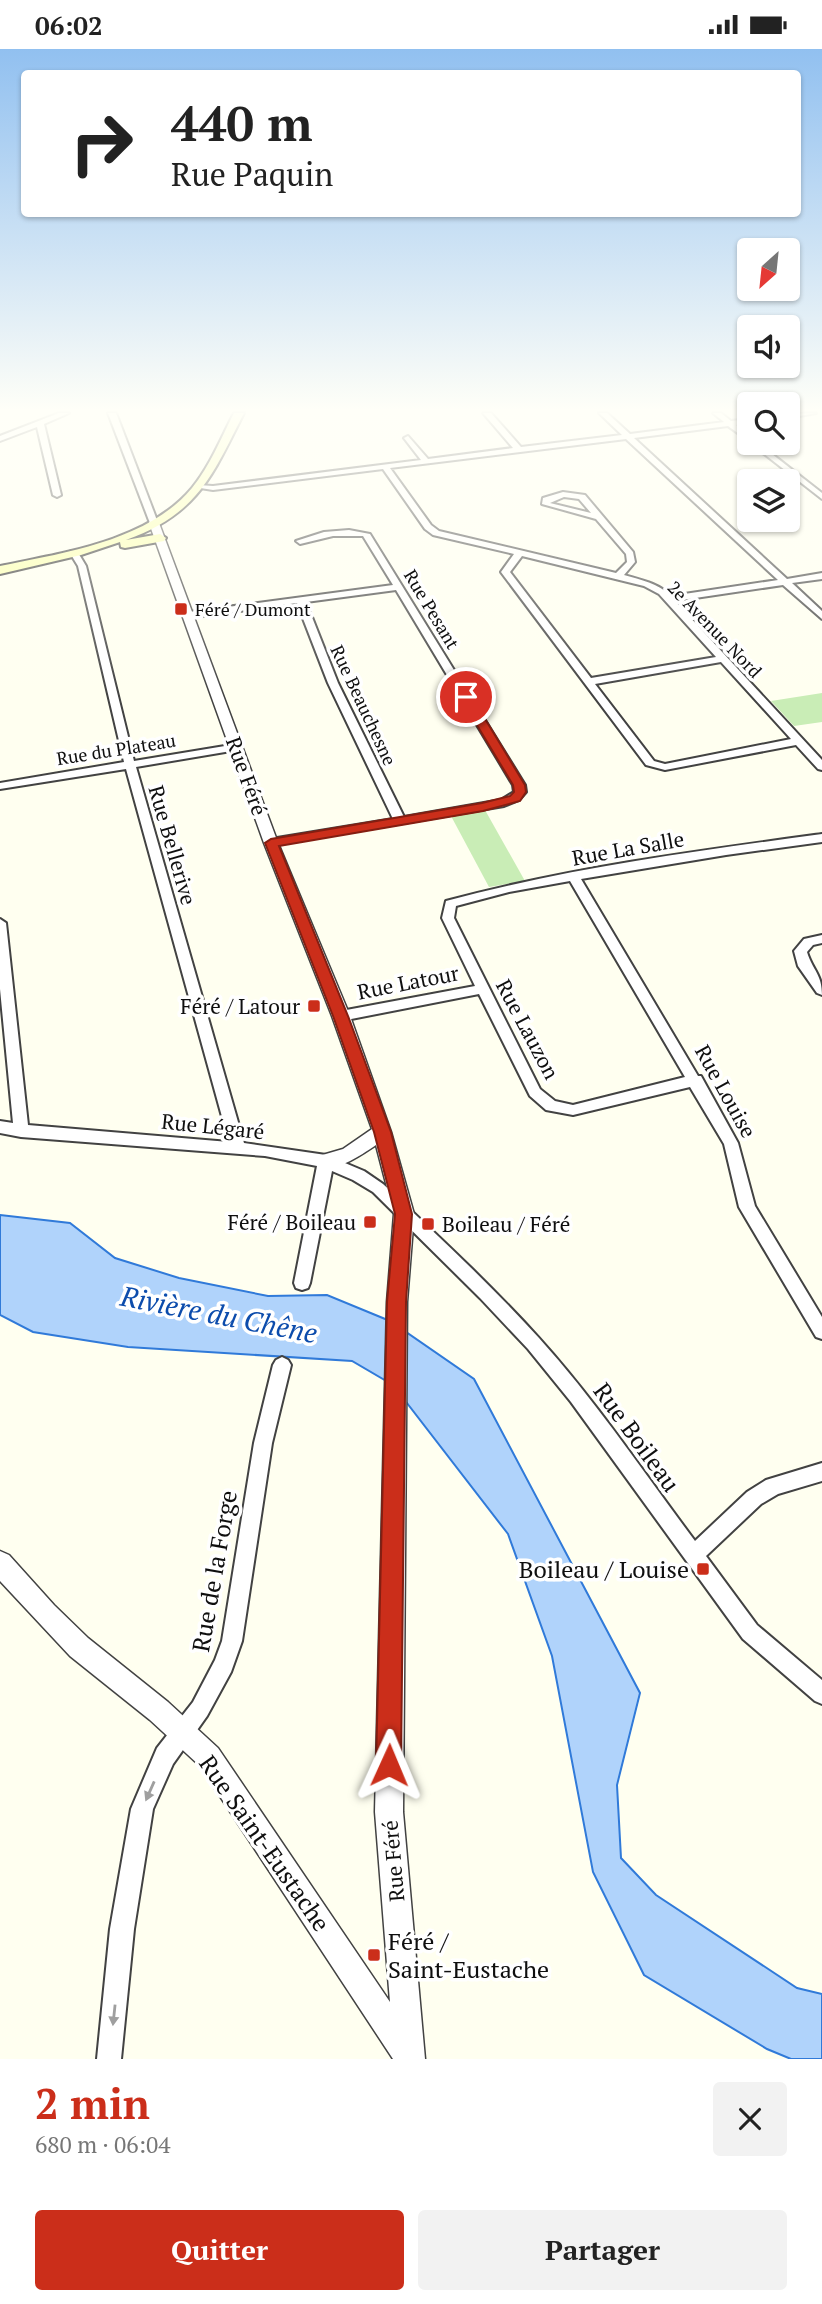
<!DOCTYPE html>
<html lang="fr">
<meta charset="utf-8">
<style>
:root{--surface:#fff;--page:#f2f2f2;--text:#222;--muted:#767676;--accent:#cb2e1a}
body{margin:0;font-family:"PT Serif",serif;background:var(--page);color:var(--text);height:100vh;display:flex;flex-direction:column;font-size:26px;white-space:nowrap}
*{box-sizing:border-box;margin:0}
p{font-size:23px;color:var(--muted)}
.icon{flex:none;width:38px;height:38px;fill:none;stroke:currentColor;stroke-width:2;stroke-linecap:round;stroke-linejoin:round}
.map{position:relative;height:2010px;overflow:hidden}
.details{display:flex;flex-direction:column;background:var(--surface);flex:1}
.details>*{flex:none}
.guide{position:absolute;left:21px;top:21px;width:780px;height:147px;border-radius:7px;box-shadow:0 2px 5px #0004;background:#fff;color:var(--text);overflow:hidden}
.needle{width:46px;rotate:207deg}
.tools{position:absolute;left:737px;top:189px;display:grid;gap:14px}
.tools a{display:grid;place-items:center;width:63px;height:63px;border-radius:7px;background:var(--surface);box-shadow:0 2px 5px #0004;font-size:35px}
.pin{position:absolute;display:grid;place-items:center;width:60px;height:60px;color:#fff;margin:-30px;border:4px solid #fff;border-radius:50%;box-shadow:0 2px 7px #0007}
.me{position:absolute;width:77px;margin:-38px;rotate:1deg;stroke-linejoin:round;filter:drop-shadow(0 0 5px #0008)}
.turn{display:flex;align-items:center;gap:24px;height:147px;padding:0 35px;font-size:32px}
.turn .icon{width:91px;height:91px;stroke-width:2.5}
.turn b{display:block;font-size:49px;line-height:60px}
.round{display:grid;place-items:center;flex:none;width:74px;height:74px;border-radius:7px;background:var(--page)}
.headline{display:flex;align-items:center;justify-content:space-between;height:119px;padding:0 35px}
h1{font-size:42px;font-weight:600;line-height:52px;color:var(--accent)}
.action{display:flex;gap:14px;margin-top:auto;padding:14px 35px}
.action a{flex:1;height:80px;border-radius:7px;background:var(--accent);color:#fff;font-size:28px;font-weight:600;line-height:80px;text-align:center}
.action a+a{background:var(--page);color:var(--text)}
.status{display:flex;justify-content:space-between;align-items:center;height:49px;padding:0 35px;background:var(--surface);direction:ltr}
.status svg{height:19px;fill:currentColor}
.map>svg:first-child{display:block}
.green{fill:#c9edb6}
.water{fill:#b0d3fb;stroke:#307ad9;stroke-width:2}
.lines{fill:none;stroke-linecap:round;stroke-linejoin:round}
.minor-casing{stroke:#424242;stroke-width:4}
.tertiary-casing{stroke:#424242;stroke-width:3}
.secondary-casing{stroke:#313131;stroke-width:4}
.minor{fill:#fff;fill-rule:evenodd}
.tertiary{fill:#fff;fill-rule:evenodd}
.secondary{fill:#fbffab;fill-rule:evenodd}
.oneway{fill:#9f9f9f}
.route{fill:#cb2e1a;stroke:#841e11;stroke-width:2}
.poi-dot{fill:#cb2e1a;stroke:#fff;stroke-width:2.5}
.labels{text-anchor:middle;dominant-baseline:central;stroke-width:7;stroke-linejoin:round;paint-order:stroke}
.far-poi-label{font-size:18px;fill:#0f0f0f;stroke:#fff;text-anchor:start}
.far-street-label{font-size:18px;fill:#0f0f0f;stroke:#fff}
.street-label{font-size:21px;fill:#0f0f0f;stroke:#fff}
.poi-label{font-size:21px;fill:#0f0f0f;stroke:#fff;text-anchor:end}
.near-street-label{font-size:24px;fill:#0f0f0f;stroke:#fff}
.near-poi-label{font-size:24px;fill:#0f0f0f;stroke:#fff;text-anchor:end}
.near-water-label{font-size:28px;font-style:italic;fill:#0c4cac;stroke:#fff}
</style>
<div class="status"><b>06:02</b><svg viewBox="0 0 49 12"><path d="M0 12V9h3v3zM5 12V6h3v6zM10 12V3h3v9zM15 12V0h3v12zM26 1h20v11H26zM47 4h2v5h-2z"/></svg></div>
<div class="map">
<svg width="822" height="2010" viewBox="0 0 822 2010">
<rect width="100%" height="100%" fill="#fffff0"/>
<!-- green -->
<g class="green">
<polygon points="822,644 822,673 794,677 771,652"/>
<polygon points="485,761 525,832 489,838 451,767"/>
</g>
<!-- water -->
<polygon class="water" points="0,1166 70,1174 115,1209 179,1229 268,1247 327,1246 390,1272 474,1330 640,1644 617,1736 621,1809 656,1846 797,1939 822,1945 822,2010 791,2010 767,2000 644,1926 593,1823 552,1607 508,1485 393,1336 352,1312 128,1298 33,1283 0,1266"/>
<g class="lines">
<defs>
<g id="minor">
<polygon points="59,364 69,364 44,375 61,446 57,448 53,446 37,378 0,392 0,387"/>
<polygon points="108,364 116,364 158,474 157,476 150,474"/>
<path d="M483,364H491L521,398L622,386L599,364H607L630,385L724,373L713,364H721L731,372L749,370V374L736,376L749,386V392L728,377L634,389L787,530L822,524V530L792,534L822,562V570L783,536L675,552L822,711V721L818,720L796,696L665,721L646,716L501,523L514,505L433,486L425,480L383,420L213,441L194,438L198,436L213,437L421,411L404,389L408,387L428,410L513,399ZM626,390L778,531L671,547C658,534 641,531 624,526L635,513L633,503L585,446L563,443L543,449L542,455L596,470L626,505L627,513L616,524L439,482L431,476L390,419ZM564,448L579,450L591,464L550,454ZM522,507L644,537L659,545L716,608L591,629L510,523ZM721,613L791,690L665,715L654,712L595,635Z"/>
<polygon points="816,364 788,369 788,365"/>
<polygon points="750,394 758,394 822,444 822,450"/>
<path d="M349,481L370,485L525,736L526,743L519,751L504,757L267,797L265,794L271,790L393,770L328,634L297,554L189,569L184,566L189,563L393,536L363,487H333L300,495L296,492L324,483ZM396,541L513,736L514,743L501,751L404,768L338,634L306,553Z"/>
<path d="M71,502H77L86,517L134,712L237,695L242,698L237,701L136,718L244,1094L326,1106L364,1122L383,1135C436,1185 490,1235 539,1289C596,1352 644,1424 695,1492L747,1443L766,1431L822,1414V1432L778,1445L761,1455L706,1507L757,1576L822,1631V1655L815,1652L743,1590L571,1353L528,1300L480,1249L373,1143L353,1131L332,1122L310,1234L308,1239L302,1241L296,1239L294,1234L317,1117L265,1107L21,1088L0,1084V1072L13,1074L0,940V870L6,874L28,1076L229,1093L126,720L0,740V734L124,713L78,517L70,504Z"/>
<path d="M822,785V793L726,806L581,830L698,1027H701L738,1094L755,1157L822,1268V1290L816,1288L739,1158L724,1095L690,1038L573,1066L546,1061L530,1047L479,945L341,972L334,967L341,962L475,937L442,869L446,852C568,819 696,802 822,785ZM570,832L685,1028L573,1056L555,1052L540,1040L454,869L456,857L509,843Z"/>
<path d="M822,886V894L813,896L807,903C813,922 822,925 822,946L817,944L798,917L794,902L804,890Z"/>
<polygon points="282,1308 288,1311 291,1316 272,1394 242,1592 231,1623 207,1667 173,1715 153,1760 134,1880 121,2010 97,2010 110,1880 131,1760 157,1699 193,1653 215,1611 222,1592 254,1394 273,1316 276,1311"/>
</g>
<path id="tertiary" d="M150,472L159,474L278,794L350,967L391,1083L414,1165L407,1253L403,1763L425,2010H393L200,1717L150,1671L70,1607L0,1532V1502L9,1506L54,1556L88,1589L168,1653L218,1699L390,1953L375,1763L387,1253L394,1165L376,1096C361,1106 338,1123 319,1117L317,1112L319,1107L343,1100L372,1080L332,967L264,794L149,474Z"/>
<path id="secondary" d="M234,364H244C212,427 198,465 126,491L160,485L166,489L164,492L125,499L121,498L120,493L81,506L0,525V517C63,504 148,492 192,439C210,417 221,389 234,364Z"/>
</defs>
<!-- minor casing -->
<use href="#minor" class="minor-casing"/>
<!-- tertiary casing -->
<use href="#tertiary" class="tertiary-casing"/>
<!-- secondary casing -->
<use href="#secondary" class="secondary-casing"/>
<!-- minor -->
<use href="#minor" class="minor"/>
<!-- tertiary -->
<use href="#tertiary" class="tertiary"/>
<!-- secondary -->
<use href="#secondary" class="secondary"/>
</g>
<!-- one-way arrows -->
<defs><path id="oneway-solid" d="M-6-.8H1V-3.2L6.5 0L1 3.2V.8H-6Z" transform="scale(1.75)"/></defs>
<g class="oneway">
<use href="#oneway-solid" transform="translate(150 1742) rotate(114)"/>
<use href="#oneway-solid" transform="translate(114 1966) rotate(96)"/>
</g>
<!-- sky -->
<linearGradient id="sky" x2="0" y2="1"><stop stop-color="#91c0f0"/><stop offset="0.56" stop-color="#fffff8"/><stop offset="1" stop-color="#fffff8" stop-opacity="0"/></linearGradient>
<rect width="822" height="645" fill="url(#sky)"/>
<!-- route -->
<polygon class="route" points="461,645 470,645 525,736 526,743 520,752 483,762 279,797 348,967 391,1083 412,1165 406,1253 401,1716 397,1724 389,1728 380,1724 376,1716 387,1253 395,1165 374,1083 333,967 265,794 271,790 482,754 510,747 514,743 513,736 460,648"/>
<!-- markers -->
<g class="poi-dot">
<rect x="174" y="553" width="14" height="14" rx="3.5"/>
<rect x="307" y="950" width="14" height="14" rx="3.5"/>
<rect x="363" y="1166" width="14" height="14" rx="3.5"/>
<rect x="421" y="1168" width="14" height="14" rx="3.5"/>
<rect x="696" y="1513" width="14" height="14" rx="3.5"/>
<rect x="367" y="1899" width="14" height="14" rx="3.5"/>
</g>
<g class="labels">
<!-- far-poi labels -->
<g class="far-poi-label">
<text x="195" y="560">Féré / Dumont</text>
</g>
<!-- far-street labels -->
<g class="far-street-label">
<text transform="translate(432 560) rotate(59)">Rue Pesant</text>
<text transform="translate(715 580) rotate(46)">2e Avenue Nord</text>
<text transform="translate(364 656) rotate(65)">Rue Beauchesne</text>
<text transform="translate(116 700) rotate(-9)">Rue du Plateau</text>
</g>
<!-- street labels -->
<g class="street-label">
<text transform="translate(247 727) rotate(70)">Rue Féré</text>
<text transform="translate(173 796) rotate(74)">Rue Bellerive</text>
<text transform="translate(628 799) rotate(-10)">Rue La Salle</text>
<text transform="translate(408 933) rotate(-11)">Rue Latour</text>
<text transform="translate(528 980) rotate(62)">Rue Lauzon</text>
<text transform="translate(726 1042) rotate(61)">Rue Louise</text>
<text transform="translate(213 1077) rotate(6)">Rue Légaré</text>
<text transform="translate(393 1812) rotate(-95)">Rue Féré</text>
</g>
<!-- poi labels -->
<g class="poi-label">
<text x="300" y="957">Féré / Latour</text>
<text x="356" y="1173">Féré / Boileau</text>
<text x="442" y="1175" text-anchor="start">Boileau / Féré</text>
</g>
<!-- near-street labels -->
<g class="near-street-label">
<text transform="translate(637 1388) rotate(54)">Rue Boileau</text>
<text transform="translate(214 1522) rotate(-80)">Rue de la Forge</text>
<text transform="translate(265 1794) rotate(55)">Rue Saint-Eustache</text>
</g>
<!-- near-poi labels -->
<g class="near-poi-label">
<text x="689" y="1520">Boileau / Louise</text>
<text x="388" y="1892" text-anchor="start">Féré /<tspan x="388" dy="28">Saint-Eustache</tspan></text>
</g>
<!-- near-water labels -->
<g class="near-water-label">
<text transform="translate(219 1265) rotate(11)">Rivière du Chêne</text>
</g>
</g>
</svg>
<div class="tools">
<a><svg class="needle" viewBox="-14 -14 28 28"><path d="M0-13l5 13h-10z" fill="#e53935"/><path d="M0 13l5-13h-10z" fill="#767676"/></svg></a>
<a><svg class="icon" aria-label="sound" viewBox="0 0 24 24"><path d="M4 9h4l5-4v14l-5-4H4zM17 9q2 3 0 6"/></svg></a>
<a><svg class="icon" aria-label="search" viewBox="0 0 24 24"><circle cx="10" cy="10" r="6"/><path d="M15 15l6 6"/></svg></a>
<a><svg class="icon" aria-label="layers" viewBox="0 0 24 24"><path d="M12 4l9 5-9 5-9-5zM3 14l9 5 9-5"/></svg></a>
</div>
<div class="pin" style="left:466px;top:648px;background:#d93025"><svg class="icon" aria-label="arrive" viewBox="0 0 24 24"><path d="M6 21V4h12l-3 4 3 4H6"/></svg></div>
<svg class="me" style="left:389px;top:1716px" viewBox="-20 -20 40 40"><path d="M0-17L14 15 0 8-14 15z" fill="#cb2e1a" stroke="#fff" stroke-width="4"/></svg>
<div class="guide">
<div class="turn"><svg class="icon" aria-label="right" viewBox="0 0 24 24"><path d="M7 20v-9h11M14 6l5 5-5 5"/></svg><div><b>440 m</b>Rue Paquin</div></div>
</div>
</div>
<section class="details">
<div class="headline"><div><h1>2 min</h1><p>680 m · 06:04</p></div><a class="round"><svg class="icon" aria-label="close" viewBox="0 0 24 24"><path d="M6 6l12 12M18 6L6 18"/></svg></a></div>
<div class="action"><a>Quitter</a><a>Partager</a></div>
</section>
